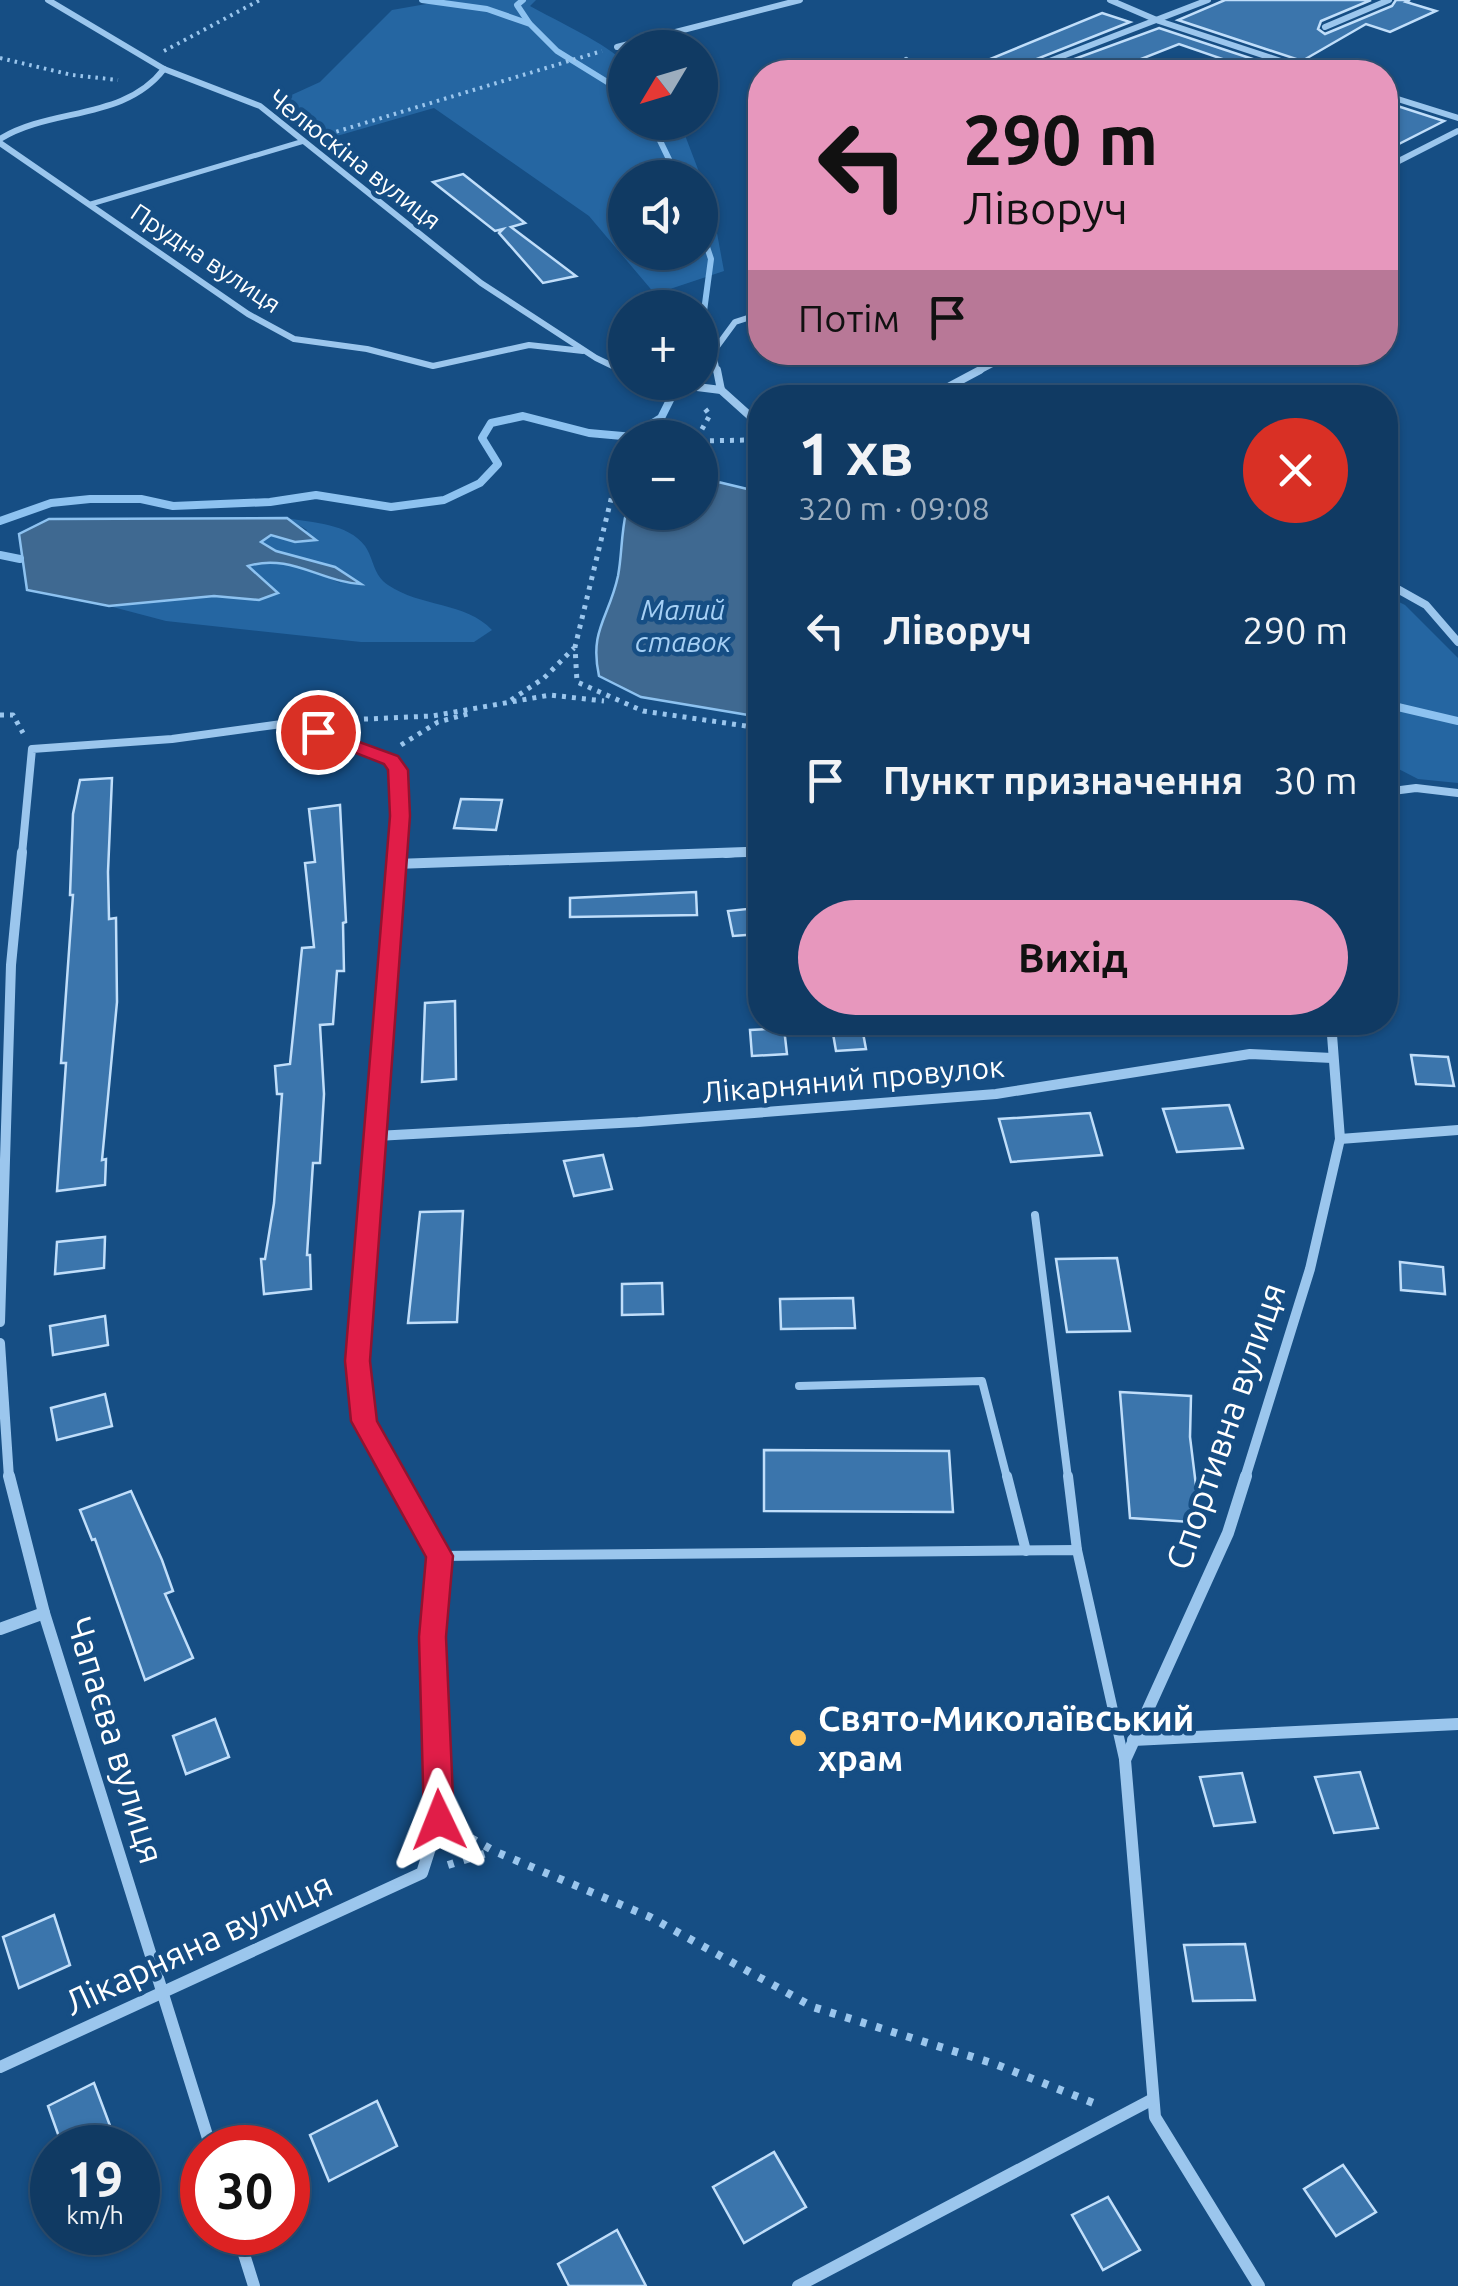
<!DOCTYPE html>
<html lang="uk">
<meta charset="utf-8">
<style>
:root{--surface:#103a63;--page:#194169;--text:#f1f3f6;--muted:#9cadbe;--line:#305478;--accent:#e797bd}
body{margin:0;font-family:Ubuntu,sans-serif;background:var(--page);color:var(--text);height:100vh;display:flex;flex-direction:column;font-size:38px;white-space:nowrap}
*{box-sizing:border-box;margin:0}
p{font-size:32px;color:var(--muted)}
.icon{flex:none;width:55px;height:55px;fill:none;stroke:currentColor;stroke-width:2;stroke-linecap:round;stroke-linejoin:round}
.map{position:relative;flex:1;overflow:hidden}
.drawer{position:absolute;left:748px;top:385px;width:650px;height:650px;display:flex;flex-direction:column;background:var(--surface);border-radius:40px;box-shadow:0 2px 8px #0004,0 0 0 2px var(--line)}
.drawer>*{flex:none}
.guide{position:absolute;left:748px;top:60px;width:650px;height:305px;border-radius:40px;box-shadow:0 2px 8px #0004,0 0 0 2px var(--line);background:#e797bd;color:#111;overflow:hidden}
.needle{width:65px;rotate:232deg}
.tools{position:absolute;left:608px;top:30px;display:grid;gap:20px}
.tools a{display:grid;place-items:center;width:110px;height:110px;border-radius:50%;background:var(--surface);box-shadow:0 2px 8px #0004,0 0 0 2px var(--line);font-size:50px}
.speed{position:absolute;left:30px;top:2125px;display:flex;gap:20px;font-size:50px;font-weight:700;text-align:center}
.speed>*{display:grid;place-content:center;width:130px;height:130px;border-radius:50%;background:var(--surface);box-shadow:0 2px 8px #0004,0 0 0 2px var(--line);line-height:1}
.speed small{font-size:25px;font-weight:400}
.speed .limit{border:15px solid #d22;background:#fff;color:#111}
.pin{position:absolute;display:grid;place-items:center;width:85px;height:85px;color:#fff;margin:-42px;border:5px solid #fff;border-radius:50%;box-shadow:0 2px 10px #0007}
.me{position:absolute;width:110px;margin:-55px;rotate:358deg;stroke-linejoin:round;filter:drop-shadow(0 0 8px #0008)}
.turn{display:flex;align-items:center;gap:35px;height:210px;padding:0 50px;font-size:45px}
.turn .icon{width:130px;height:130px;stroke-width:2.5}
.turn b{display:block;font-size:70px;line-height:85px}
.then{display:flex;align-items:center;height:95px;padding:0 50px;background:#0003;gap:20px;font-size:38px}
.round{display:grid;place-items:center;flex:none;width:105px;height:105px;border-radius:52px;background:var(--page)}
.headline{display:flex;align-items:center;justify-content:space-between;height:170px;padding:0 50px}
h1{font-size:60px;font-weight:700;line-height:75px}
.button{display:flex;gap:20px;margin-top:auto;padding:20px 50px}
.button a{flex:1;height:115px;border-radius:60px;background:var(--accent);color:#111;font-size:40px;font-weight:700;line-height:115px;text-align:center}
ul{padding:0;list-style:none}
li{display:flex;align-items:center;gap:30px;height:150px;padding:0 50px}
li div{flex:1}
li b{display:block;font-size:38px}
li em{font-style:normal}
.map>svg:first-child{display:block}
.green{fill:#2566a2;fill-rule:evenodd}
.water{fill:#3f6991;stroke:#8dc2f0;stroke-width:2.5}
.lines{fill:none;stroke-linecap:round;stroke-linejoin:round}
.stream-far1{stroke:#8dc2f0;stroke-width:6}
.stream{stroke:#8dc2f0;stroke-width:8}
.building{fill:#3b75ac;stroke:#c0defa;stroke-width:2.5}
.path-far2{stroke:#9bc6ed;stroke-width:4;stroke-dasharray:2.5 5;stroke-linecap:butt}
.path-far1{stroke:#9bc6ed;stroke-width:5;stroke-dasharray:4 6;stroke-linecap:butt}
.path{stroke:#9bc6ed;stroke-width:8;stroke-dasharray:6 10;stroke-linecap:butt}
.lane-far2{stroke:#9bc6ed;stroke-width:5}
.lane-far1{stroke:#9bc6ed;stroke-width:8}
.lane{stroke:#9bc6ed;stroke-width:10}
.street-far3{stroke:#9bc6ed;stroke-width:6}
.street-far2{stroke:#9bc6ed;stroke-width:8}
.street-far1{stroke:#9bc6ed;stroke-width:10}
.street{stroke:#9bc6ed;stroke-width:12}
.route{fill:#e11d48;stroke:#92132f;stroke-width:2.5}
.poi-dot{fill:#ffc357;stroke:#164e84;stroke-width:4}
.labels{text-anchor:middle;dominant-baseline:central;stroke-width:9;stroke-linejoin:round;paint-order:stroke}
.far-street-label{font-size:25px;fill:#fff;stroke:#164e84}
.far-water-label{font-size:28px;font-style:italic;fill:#a6d0f5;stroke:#164e84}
.street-label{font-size:30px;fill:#fff;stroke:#164e84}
.near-street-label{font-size:35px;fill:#fff;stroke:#164e84}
.near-poi-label{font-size:35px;font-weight:bold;fill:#fff;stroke:#164e84;text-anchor:start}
</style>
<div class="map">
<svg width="1458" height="2286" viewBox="0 0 1458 2286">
<rect width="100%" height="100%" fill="#164e84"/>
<!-- green -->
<g class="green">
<path d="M449,0H536L530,6C555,20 609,45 625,63V122L676,123L683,130L712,206L724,271L655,294L589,216L434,108L316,142L274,103L320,82L392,10ZM625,178H700V252H625Z"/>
<path d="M287,518C312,523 348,523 365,546C374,559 373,575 388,585C420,607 466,602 492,630L474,642H361L166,621L109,606L214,596L260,600L278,593L248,566C282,556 309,569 340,583L335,567L276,551L260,542L270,535L295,542L307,530Z"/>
<polygon points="1385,595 1405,605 1458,658 1458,783 1418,779 1385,762"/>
</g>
<!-- water -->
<g class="water">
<path d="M700,469L710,480L760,492V717L641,697L599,676C589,630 609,618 618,576C622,555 621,534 626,513L700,512Z"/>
<path d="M287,518L316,540L295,542L271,535L261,542L276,551L335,567L361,584C321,582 290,553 248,566L278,593L259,600L214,596L109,606L27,590L19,534L49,519Z"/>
</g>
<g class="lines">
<!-- stream-far1 -->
<g class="stream-far1">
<polyline points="422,0 487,9 530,24 557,51 625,93"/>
<polyline points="523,0 517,5 529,23"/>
<polyline points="651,122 678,178"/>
<polyline points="700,226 711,259 700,341"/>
</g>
<!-- stream -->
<g class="stream">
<polyline points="634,435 661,418 670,400"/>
<polyline points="0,521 51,503 90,499 141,499 173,506 270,502 316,495 391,507 444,500 480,483 498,464 482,438 491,423 523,416 589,433 645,438"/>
<polyline points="0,555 20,559"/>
<polyline points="1385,704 1458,721"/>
</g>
</g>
<!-- building -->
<g class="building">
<polygon points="1225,0 1371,0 1321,21 1318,29 1325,34 1392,6 1396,0 1410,0 1406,2 1436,11 1390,32 1366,24 1302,61 1178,20"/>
<polygon points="1102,13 1130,22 1019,66 1014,72 967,72 966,69"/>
<polygon points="1159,28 1274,66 1260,72 1179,44 1108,72 1039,72"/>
<polygon points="1385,102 1444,121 1385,151"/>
<polygon points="463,174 525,223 511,227 576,276 543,283 499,233 503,229 495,231 433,182"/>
<polygon points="112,778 108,872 109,919 116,918 117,1002 102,1160 106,1159 105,1185 57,1191 66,1063 61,1063 73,895 70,895 73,814 80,780"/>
<polygon points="461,799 502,800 496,830 454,828"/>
<polygon points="340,805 346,922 343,923 344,971 337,971 333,1024 320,1025 324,1094 320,1163 313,1163 307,1255 310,1255 311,1289 264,1294 261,1259 265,1259 274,1203 282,1094 277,1094 275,1066 290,1064 302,948 314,947 305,863 315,862 309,809"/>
<polygon points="696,892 697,915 570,917 570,898"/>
<polygon points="756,908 760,934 733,936 728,911"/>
<polygon points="455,1001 456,1079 422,1082 425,1003"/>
<polygon points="831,1022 861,1022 866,1049 836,1051"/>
<polygon points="784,1028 787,1054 752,1056 750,1030"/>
<polygon points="1411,1055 1448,1057 1454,1086 1416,1084"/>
<polygon points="1229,1105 1243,1148 1177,1152 1163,1109"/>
<polygon points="1090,1113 1102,1155 1011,1162 999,1119"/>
<polygon points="603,1155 612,1189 574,1196 564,1161"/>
<polygon points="463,1211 457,1322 408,1323 420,1212"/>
<polygon points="105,1237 104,1268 55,1274 57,1242"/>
<polygon points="1117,1258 1130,1331 1067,1332 1056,1259"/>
<polygon points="1400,1262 1443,1267 1445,1294 1401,1290"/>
<polygon points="662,1283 663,1314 622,1315 622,1284"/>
<polygon points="853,1298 855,1328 781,1329 780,1299"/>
<polygon points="105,1316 108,1345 53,1355 50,1326"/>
<polygon points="1120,1392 1191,1396 1190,1437 1198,1502 1191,1522 1130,1518"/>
<polygon points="105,1394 112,1426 57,1440 51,1408"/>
<polygon points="764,1450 949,1451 953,1512 764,1511"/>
<polygon points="131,1491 162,1560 173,1591 165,1594 193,1658 145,1680 95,1539 92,1540 80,1510"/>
<polygon points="215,1719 229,1757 186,1774 173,1736"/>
<polygon points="1360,1772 1378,1828 1334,1833 1315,1777"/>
<polygon points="1242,1773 1255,1822 1214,1826 1200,1777"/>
<polygon points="54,1915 70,1965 19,1988 3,1937"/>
<polygon points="1245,1944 1255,2000 1193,2001 1184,1945"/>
<polygon points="94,2083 112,2131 79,2148 63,2148 48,2106"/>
<polygon points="377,2101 397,2146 329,2181 310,2135"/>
<polygon points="774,2152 806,2207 744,2243 713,2187"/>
<polygon points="1343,2165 1376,2212 1336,2236 1304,2189"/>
<polygon points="1108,2197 1140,2250 1103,2270 1072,2215"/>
<polygon points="617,2230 646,2286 569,2286 558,2264"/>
</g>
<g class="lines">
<!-- path-far2 -->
<g class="path-far2">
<polyline points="164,51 260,0"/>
<polyline points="0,58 72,75 118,80"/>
<polyline points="322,136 602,51"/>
</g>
<!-- path-far1 -->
<g class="path-far1">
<polyline points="697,438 710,415 702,405"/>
<polyline points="700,441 749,440"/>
<polyline points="625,473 615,483 575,647 577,682 643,711 760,728"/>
<polyline points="511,700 544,678 574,648"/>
<polyline points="0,715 13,715 23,733"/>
<polyline points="344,720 432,716 550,695 604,701"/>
<polyline points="401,745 438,722 471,713"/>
</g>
<!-- path -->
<g class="path">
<polyline points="457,1830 494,1851 650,1917 813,2007 995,2064 1096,2104"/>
<polyline points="448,1865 493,1851"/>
</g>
<!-- lane-far2 -->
<polyline class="lane-far2" points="91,204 304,141"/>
<!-- lane-far1 -->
<g class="lane-far1">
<polyline points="1035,1215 1068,1478"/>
<polyline points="799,1386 982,1381 1007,1478"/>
</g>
<!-- lane -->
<g class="lane">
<polyline points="1007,1476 1026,1551"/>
<polyline points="1068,1476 1077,1550"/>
<polyline points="440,1556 1077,1550 1124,1759"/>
</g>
<!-- street-far3 -->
<g class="street-far3">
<polyline points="48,0 164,69 260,106 481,283 596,358 625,372"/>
<polyline points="1110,0 1159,21 1314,72"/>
<polyline points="1325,27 1389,0"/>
<polyline points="617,47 800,0"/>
<polyline points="906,60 916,72"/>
<polyline points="1021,72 1208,0"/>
<polyline points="1385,95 1458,118"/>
<path d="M0,139C52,107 124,121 164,69"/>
<polyline points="0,143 248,314 294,339 367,349 433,366 529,345 583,351"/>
<polyline points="1385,168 1458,131"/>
<polyline points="717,373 713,352 735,322 760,314"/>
<polyline points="975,373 1015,352"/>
</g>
<!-- street-far2 -->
<g class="street-far2">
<polyline points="621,370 625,372"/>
<polyline points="717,370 721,390 760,425"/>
<polyline points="657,382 721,390"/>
<polyline points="950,386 980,370"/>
<polyline points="1385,582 1426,605 1458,642"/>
<polyline points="1385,792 1416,788 1458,793"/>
<polyline points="22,854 32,749 172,739 289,723 391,760 398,770 397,854"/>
<polyline points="726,854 760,850"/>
</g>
<!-- street-far1 -->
<g class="street-far1">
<polyline points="395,864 746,852"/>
<polyline points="376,1136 638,1122 996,1094 1250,1054 1332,1058"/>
<polyline points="1340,1139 1458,1130"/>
<polyline points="0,1322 11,965 22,852"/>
<polyline points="0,1343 9,1478"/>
<polyline points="396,1478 364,1421 357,1361 397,852"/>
<polyline points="1245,1478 1310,1269 1340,1139 1331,1022"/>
</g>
<!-- street -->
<g class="street">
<polyline points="9,1476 44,1613 211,2148"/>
<polyline points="1246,1476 1228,1533 1125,1760 1155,2117 1259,2286"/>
<polyline points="0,1629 44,1613"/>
<polyline points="1133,1740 1458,1724"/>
<polyline points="0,2067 422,1873 439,1820 432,1637 440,1556 395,1476"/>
<polyline points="237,2232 254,2286"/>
<polyline points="798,2286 1153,2099"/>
</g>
</g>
<!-- route -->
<polygon class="route" points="318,727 398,756 408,770 410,816 370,1361 377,1421 453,1556 446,1637 454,1820 449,1829 439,1833 429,1829 424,1820 419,1637 426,1557 351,1421 345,1361 390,816 388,770 384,764 312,736 312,729"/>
<!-- markers -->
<circle class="poi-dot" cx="798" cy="1738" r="10"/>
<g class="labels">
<!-- far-street labels -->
<g class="far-street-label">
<text transform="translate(355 159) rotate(38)">Челюскіна вулиця</text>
<text transform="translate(206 258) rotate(34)">Прудна вулиця</text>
</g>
<!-- far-water labels -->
<g class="far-water-label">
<text x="683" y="609">Малий<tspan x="683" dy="32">ставок</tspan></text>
</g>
<!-- street labels -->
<g class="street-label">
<text transform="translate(853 1079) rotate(-5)">Лікарняний провулок</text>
</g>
<!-- near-street labels -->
<g class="near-street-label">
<text transform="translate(1225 1426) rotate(-71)">Спортивна вулиця</text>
<text transform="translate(116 1740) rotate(73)">Чапаєва вулиця</text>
<text transform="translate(198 1943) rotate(-25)">Лікарняна вулиця</text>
</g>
<!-- near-poi labels -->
<g class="near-poi-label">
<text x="818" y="1718">Свято-Миколаївський<tspan x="818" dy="40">храм</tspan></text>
</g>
</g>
</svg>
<div class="tools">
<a><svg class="needle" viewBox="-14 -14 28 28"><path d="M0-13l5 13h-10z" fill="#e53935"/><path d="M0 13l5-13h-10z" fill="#9cadbe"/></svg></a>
<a><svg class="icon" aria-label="sound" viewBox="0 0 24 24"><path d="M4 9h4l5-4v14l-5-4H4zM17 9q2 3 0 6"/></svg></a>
<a>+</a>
<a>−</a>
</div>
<div class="speed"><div>19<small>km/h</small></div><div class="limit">30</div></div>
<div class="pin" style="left:318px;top:732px;background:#d93025"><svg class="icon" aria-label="arrive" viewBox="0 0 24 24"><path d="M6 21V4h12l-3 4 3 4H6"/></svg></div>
<svg class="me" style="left:439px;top:1820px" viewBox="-20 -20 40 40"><path d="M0-17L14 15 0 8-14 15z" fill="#e11d48" stroke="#fff" stroke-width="4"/></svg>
<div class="guide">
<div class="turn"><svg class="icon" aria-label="left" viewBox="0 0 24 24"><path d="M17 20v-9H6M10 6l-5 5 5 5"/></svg><div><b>290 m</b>Ліворуч</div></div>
<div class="then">Потім<svg class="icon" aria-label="arrive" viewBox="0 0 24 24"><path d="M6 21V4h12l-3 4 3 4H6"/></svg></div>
</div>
<section class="drawer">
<div class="headline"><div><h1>1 хв</h1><p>320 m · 09:08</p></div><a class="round" style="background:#d93025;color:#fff"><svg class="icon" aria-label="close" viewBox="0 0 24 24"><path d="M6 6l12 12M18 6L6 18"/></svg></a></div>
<ul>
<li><svg class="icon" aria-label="left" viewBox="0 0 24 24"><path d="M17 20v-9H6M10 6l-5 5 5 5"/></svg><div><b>Ліворуч</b></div><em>290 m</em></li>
<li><svg class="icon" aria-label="arrive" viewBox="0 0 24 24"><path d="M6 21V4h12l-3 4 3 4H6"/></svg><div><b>Пункт призначення</b></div><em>30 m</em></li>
</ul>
<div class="button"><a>Вихід</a></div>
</section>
</div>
